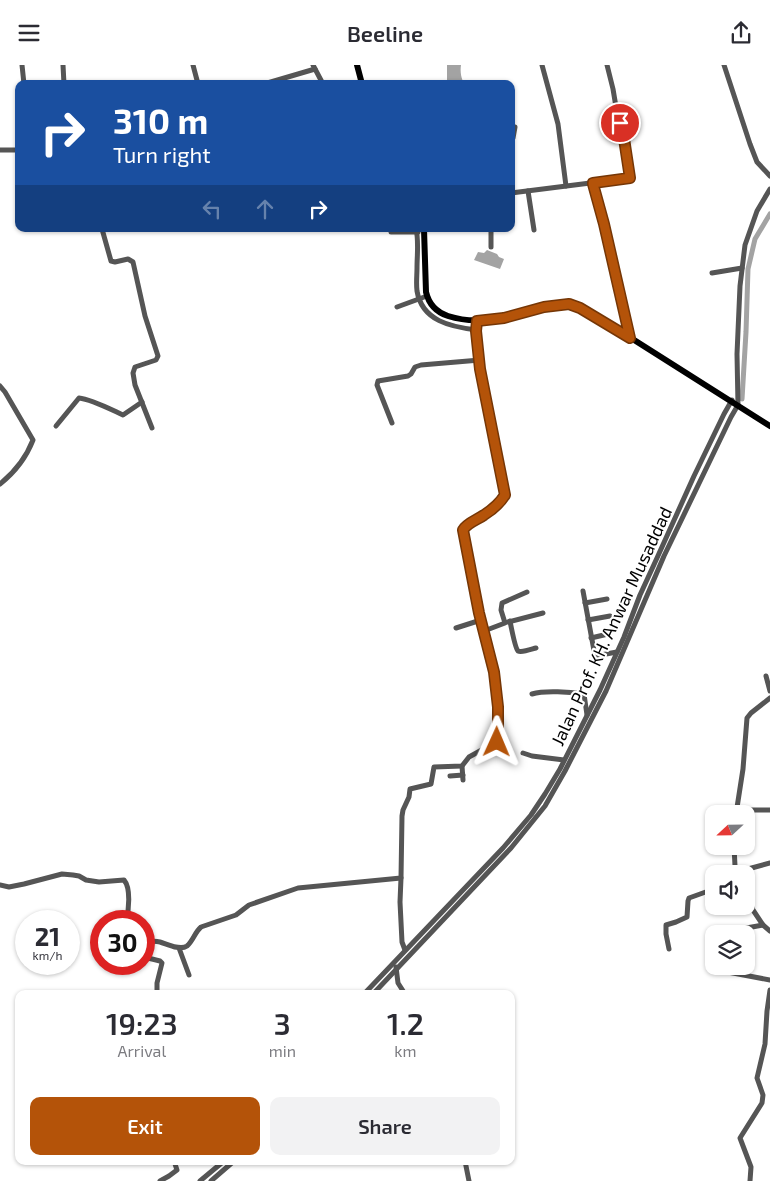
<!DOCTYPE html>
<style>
:root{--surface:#fff;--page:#f2f2f3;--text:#2b2b33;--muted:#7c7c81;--accent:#b45309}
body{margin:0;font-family:"Exo 2",sans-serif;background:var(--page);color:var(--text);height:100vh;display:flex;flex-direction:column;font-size:19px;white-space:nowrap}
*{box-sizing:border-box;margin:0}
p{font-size:16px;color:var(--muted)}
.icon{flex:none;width:28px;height:28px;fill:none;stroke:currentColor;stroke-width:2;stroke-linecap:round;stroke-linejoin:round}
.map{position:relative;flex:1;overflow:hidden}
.panel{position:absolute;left:15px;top:925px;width:500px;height:175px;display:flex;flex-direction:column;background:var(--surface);border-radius:10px;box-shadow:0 1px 4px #0004}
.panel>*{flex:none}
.guide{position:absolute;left:15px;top:15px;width:500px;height:152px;border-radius:10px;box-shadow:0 1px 4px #0004;background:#1a4fa0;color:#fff;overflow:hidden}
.needle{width:32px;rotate:248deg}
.tools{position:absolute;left:705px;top:740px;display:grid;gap:10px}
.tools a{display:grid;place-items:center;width:50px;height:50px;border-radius:10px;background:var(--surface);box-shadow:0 1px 4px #0004;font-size:25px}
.speed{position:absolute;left:15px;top:845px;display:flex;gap:10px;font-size:25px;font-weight:700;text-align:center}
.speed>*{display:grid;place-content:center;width:65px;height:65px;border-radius:50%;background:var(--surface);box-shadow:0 1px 4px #0004;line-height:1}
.speed small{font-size:12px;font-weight:400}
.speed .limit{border:8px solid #d22;background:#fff;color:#111}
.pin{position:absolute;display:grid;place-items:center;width:42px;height:42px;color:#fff;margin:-21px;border:2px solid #fff;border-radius:50%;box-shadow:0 1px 5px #0007}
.me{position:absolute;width:55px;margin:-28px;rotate:1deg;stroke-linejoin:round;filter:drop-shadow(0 0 4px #0008)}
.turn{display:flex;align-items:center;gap:18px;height:105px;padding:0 15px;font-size:22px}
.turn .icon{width:65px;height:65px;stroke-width:2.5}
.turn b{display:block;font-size:35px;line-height:42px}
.lanes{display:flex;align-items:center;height:48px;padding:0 15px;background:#0003;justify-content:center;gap:25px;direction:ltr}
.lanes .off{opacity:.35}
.eta{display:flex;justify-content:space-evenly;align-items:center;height:85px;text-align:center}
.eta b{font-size:30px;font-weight:600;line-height:35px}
.primary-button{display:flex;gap:10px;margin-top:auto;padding:10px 15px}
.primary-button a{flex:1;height:58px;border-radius:10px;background:var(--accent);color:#fff;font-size:20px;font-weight:600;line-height:58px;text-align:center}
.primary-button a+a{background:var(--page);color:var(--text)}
header{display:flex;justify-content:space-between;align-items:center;height:65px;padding:0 15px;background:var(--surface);font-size:22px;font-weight:600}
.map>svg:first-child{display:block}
.water{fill:#a3a3a3}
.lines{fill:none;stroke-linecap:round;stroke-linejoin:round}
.canal{stroke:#a3a3a3;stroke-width:5}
.minor{stroke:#555;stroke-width:5}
.major{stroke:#000;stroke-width:6}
.route-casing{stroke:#753606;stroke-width:12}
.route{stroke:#b45309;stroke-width:9}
.labels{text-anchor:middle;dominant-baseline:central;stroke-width:4;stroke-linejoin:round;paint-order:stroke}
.street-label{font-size:18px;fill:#000;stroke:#fff}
</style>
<header><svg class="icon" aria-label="menu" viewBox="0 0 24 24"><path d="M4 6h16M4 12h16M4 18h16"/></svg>Beeline<svg class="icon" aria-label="share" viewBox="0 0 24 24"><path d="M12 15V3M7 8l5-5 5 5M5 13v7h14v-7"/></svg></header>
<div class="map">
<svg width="770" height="1116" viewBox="0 0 770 1116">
<rect width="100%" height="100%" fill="#fff"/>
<!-- water -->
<g class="water">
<path d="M447,0H461C460,6 461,15 465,19H447Z"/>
<polygon points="487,185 497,189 499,192 504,194 500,204 474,195 478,187 484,188"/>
</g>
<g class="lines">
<!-- canal -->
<polyline class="canal" points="742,334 746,267 748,204 755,174 770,149"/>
<!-- minor -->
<g class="minor">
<polyline points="22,0 24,19"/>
<polyline points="63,0 64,19"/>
<polyline points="193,0 198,19"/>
<polyline points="313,0 323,19"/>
<polyline points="542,0 558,59 566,121"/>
<polyline points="724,0 750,79 757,97 770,111"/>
<polyline points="264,19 315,4"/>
<polyline points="511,74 513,73 515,62"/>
<polyline points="0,85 19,85"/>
<polyline points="593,118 614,198 631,273"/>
<polyline points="528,126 534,165"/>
<polyline points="511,128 630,113 623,67 617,48 613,24 607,0"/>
<polyline points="102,164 111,196 115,197 128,194 133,197 145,251 158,291 156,295 135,302 133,308 135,320 152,363"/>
<path d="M416,164C419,176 417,190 417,203C417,210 416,218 417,226C422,256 451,262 477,265"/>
<polyline points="491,164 491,182"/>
<polyline points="391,167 418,167"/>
<polyline points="712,208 742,203"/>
<polyline points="397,242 427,231"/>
<path d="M0,321L5,327L33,375C26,393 15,407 0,419"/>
<polyline points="392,358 377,320 378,316 408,311 411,309 415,302 421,300 480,295"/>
<path d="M56,361L79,333C91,334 112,345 123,350L142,337"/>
<polyline points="583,526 595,591 617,587"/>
<polyline points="585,538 607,534"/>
<polyline points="588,555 610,551"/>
<path d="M510,556C511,561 515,583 518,586C522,588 532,584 536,583"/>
<polyline points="508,557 543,548"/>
<polyline points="456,563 481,555"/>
<polyline points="484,566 505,558 501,545 502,538 527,527"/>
<polyline points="591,573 608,569"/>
<polyline points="766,611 770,626"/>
<path d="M532,629C545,625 570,627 584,629L587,650"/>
<polyline points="523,688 532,691 564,695"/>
<polyline points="462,701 463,715"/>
<polyline points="450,711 463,710"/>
<polyline points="737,745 770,745"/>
<polyline points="736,749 743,704 747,653 751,648 770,633"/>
<polyline points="734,781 735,801 738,809"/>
<polyline points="737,807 770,798"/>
<polyline points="401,813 400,837 402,877 405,885"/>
<path d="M0,820L9,822L24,819L62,809L73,810L79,811L86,815L99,817L124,815C131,823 129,845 126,856"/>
<polyline points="746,828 753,845 763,860 770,866"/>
<polyline points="711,865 730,866 763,860"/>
<path d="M144,876C149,876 155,876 160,877C167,879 180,886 187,881C193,876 195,867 201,862L236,850L249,840L298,823L401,813L402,751L403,745L409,732L410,724L431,719L434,702L462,701L469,692L498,676C501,632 489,590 479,548C473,520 468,492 463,465C467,458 477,455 484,450C492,445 500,438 505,430L480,304L477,256"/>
<polyline points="179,883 189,910"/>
<polyline points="669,884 666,869 666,860 676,857 687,852 688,836 689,833 714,824"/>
<polyline points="144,892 160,896 162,898 157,918 157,929"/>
<polyline points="396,902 398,918 405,929"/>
<polyline points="712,904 770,915"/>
<polyline points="364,929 503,783 531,750 545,729 560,704 600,625 624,572 640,530 657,493 694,411 724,349 732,335"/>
<polyline points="373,929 511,783 545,741 565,706 606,626 664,491 731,352 738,340 737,289 740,221 745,180 757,146 770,124"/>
<polyline points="465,1096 469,1116"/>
<polyline points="160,1116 169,1111 177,1105 174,1096"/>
<polyline points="200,1116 224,1096"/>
<polyline points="211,1116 234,1096"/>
<polyline points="750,1116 751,1102 740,1073 762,1038 763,1030 757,1013 765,979 767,946 770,925"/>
</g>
<!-- major -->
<g class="major">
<polyline points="357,0 362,19"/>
<path d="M424,164L426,227C429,240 436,247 448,251C486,263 514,247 550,241C558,240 565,238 573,240L631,273L770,361"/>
</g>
</g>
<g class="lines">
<defs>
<path id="route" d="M497,677L498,674V642L494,607L479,548L463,465C467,458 477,455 484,450C492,445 500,438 505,430L480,304L476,266L477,256L504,253L544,242L569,239L580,243L630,273L604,159L593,119V118L630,113L623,67L620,58"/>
</defs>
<!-- route casing -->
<use href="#route" class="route-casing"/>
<!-- route -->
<use href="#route" class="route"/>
</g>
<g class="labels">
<!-- street labels -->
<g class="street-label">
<text transform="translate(611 561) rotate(-65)">Jalan Prof. KH. Anwar Musaddad</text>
</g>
</g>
</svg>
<div class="tools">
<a><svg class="needle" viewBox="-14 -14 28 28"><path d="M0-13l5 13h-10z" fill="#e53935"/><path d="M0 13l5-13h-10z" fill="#7c7c81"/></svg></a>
<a><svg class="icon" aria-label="sound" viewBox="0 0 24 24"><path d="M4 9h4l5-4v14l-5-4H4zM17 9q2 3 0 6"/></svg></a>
<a><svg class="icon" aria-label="layers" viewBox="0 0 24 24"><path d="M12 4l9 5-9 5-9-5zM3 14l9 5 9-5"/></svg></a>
</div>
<div class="speed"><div>21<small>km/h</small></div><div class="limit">30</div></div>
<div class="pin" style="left:620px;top:58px;background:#d93025"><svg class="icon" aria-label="arrive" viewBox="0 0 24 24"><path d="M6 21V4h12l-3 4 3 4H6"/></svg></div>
<svg class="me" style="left:497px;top:677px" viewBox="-20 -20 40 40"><path d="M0-17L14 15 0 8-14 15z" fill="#b45309" stroke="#fff" stroke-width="4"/></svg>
<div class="guide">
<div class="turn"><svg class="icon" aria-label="right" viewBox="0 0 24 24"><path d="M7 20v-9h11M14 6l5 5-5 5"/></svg><div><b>310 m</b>Turn right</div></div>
<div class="lanes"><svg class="icon off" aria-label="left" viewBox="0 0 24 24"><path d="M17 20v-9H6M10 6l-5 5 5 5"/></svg><svg class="icon off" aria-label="ahead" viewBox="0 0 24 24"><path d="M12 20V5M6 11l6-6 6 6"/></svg><svg class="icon" aria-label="right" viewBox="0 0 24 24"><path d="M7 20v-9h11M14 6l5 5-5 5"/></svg></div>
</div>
<section class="panel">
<div class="eta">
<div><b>19:23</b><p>Arrival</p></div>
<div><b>3</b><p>min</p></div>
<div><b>1.2</b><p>km</p></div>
</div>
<div class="primary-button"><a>Exit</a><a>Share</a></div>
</section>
</div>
